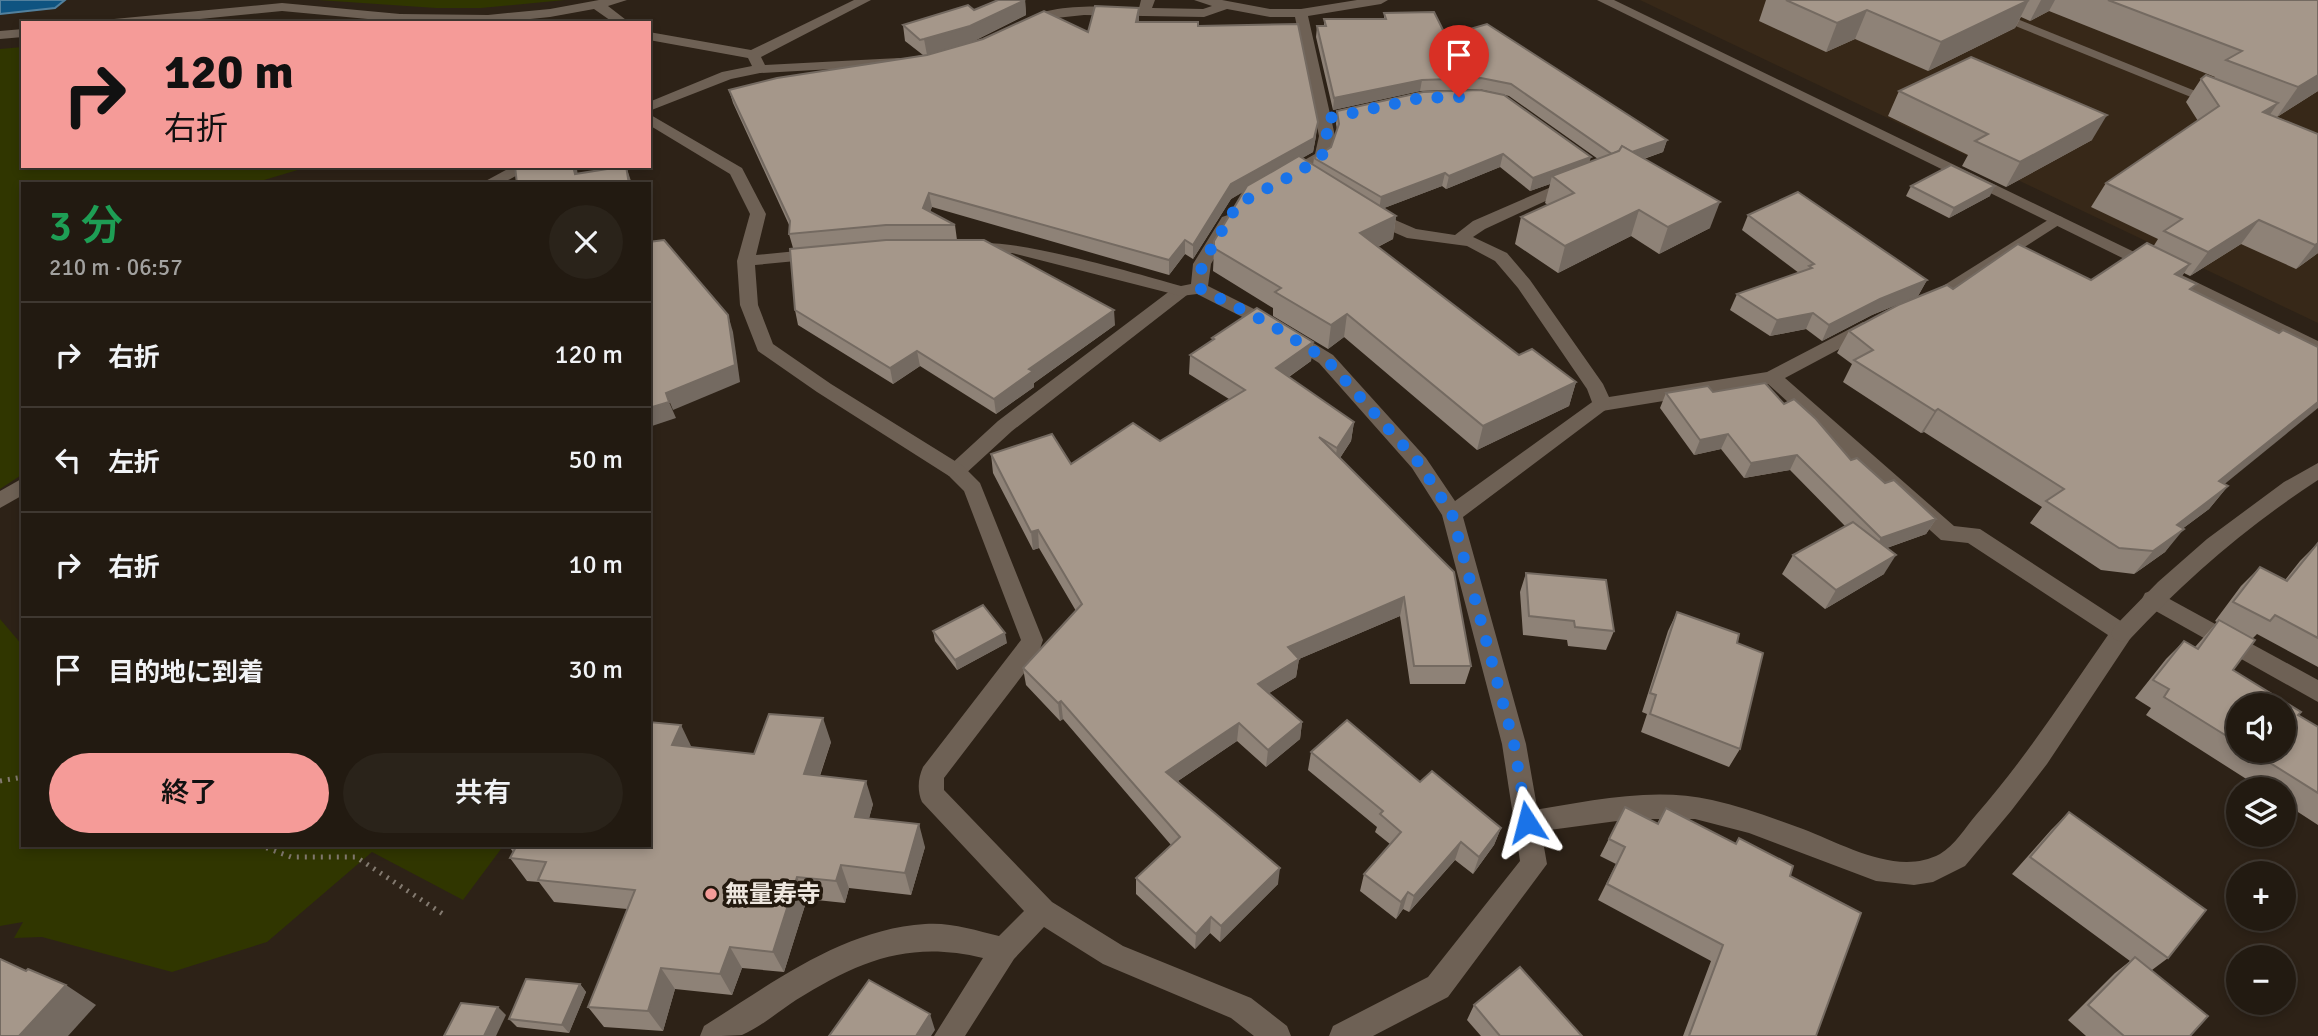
<!DOCTYPE html>
<html lang="ja">
<meta charset="utf-8">
<style>
:root{--surface:#221a11;--page:#2a231a;--text:#f1f3f6;--muted:#a2a19f;--line:#3f3831;--accent:#f59b98}
body{margin:0;font-family:Signika,"Noto Sans JP",sans-serif;background:var(--page);color:var(--text);height:100vh;display:flex;flex-direction:column;font-size:26px;white-space:nowrap}
*{box-sizing:border-box;margin:0}
p{font-size:23px;color:var(--muted)}
.icon{flex:none;width:38px;height:38px;fill:none;stroke:currentColor;stroke-width:2;stroke-linecap:round;stroke-linejoin:round}
.map{position:relative;flex:1;overflow:hidden}
.drawer{position:absolute;left:21px;top:182px;width:630px;height:665px;display:flex;flex-direction:column;background:var(--surface);border-radius:0px;box-shadow:0 4px 10px #0003,0 0 0 2px var(--line)}
.drawer>*{flex:none}
.hud{position:absolute;left:21px;top:21px;width:630px;height:147px;border-radius:0px;box-shadow:0 4px 10px #0003,0 0 0 2px var(--line);background:#f59b98;color:#111;overflow:hidden}
.buttons{position:absolute;left:2226px;top:693px;display:grid;gap:14px}
.buttons a{display:grid;place-items:center;width:70px;height:70px;border-radius:50%;background:var(--surface);box-shadow:0 4px 10px #0003,0 0 0 2px var(--line);font-size:35px}
.pin{position:absolute;display:grid;place-items:center;width:60px;height:60px;color:#fff;margin:-72px -30px;border-radius:50% 50% 50% 0;rotate:-45deg;box-shadow:0 0 7px #0007}
.pin .icon{rotate:45deg}
.me{position:absolute;width:77px;margin:-38px;rotate:351deg;stroke-linejoin:round;filter:drop-shadow(0 0 5px #0008)}
.turn{display:flex;align-items:center;gap:24px;height:147px;padding:0 28px;font-size:32px}
.turn .icon{width:91px;height:91px;stroke-width:2.5}
.turn b{display:block;font-size:49px;line-height:60px}
.round{display:grid;place-items:center;flex:none;width:74px;height:74px;border-radius:37px;background:var(--page)}
.head{display:flex;align-items:center;justify-content:space-between;height:119px;padding:0 28px}
h1{font-size:42px;font-weight:600;line-height:52px;color:#1e9e55}
.action{display:flex;gap:14px;margin-top:auto;padding:14px 28px}
.action a{flex:1;height:80px;border-radius:42px;background:var(--accent);color:#111;font-size:28px;font-weight:600;line-height:80px;text-align:center}
.action a+a{background:var(--page);color:var(--text)}
ul{padding:0;list-style:none}
li{display:flex;align-items:center;gap:21px;height:105px;padding:0 28px;border-top:2px solid var(--line)}
li div{flex:1}
li b{display:block;font-size:26px}
li em{font-style:normal}
.map>svg:first-child{display:block}
.built{fill:#372818}
.green{fill:#303600}
.water{fill:#0f5481;stroke:#52809d;stroke-width:2}
.lines{fill:none;stroke-linecap:round;stroke-linejoin:round}
.path{stroke:#837a70;stroke-width:5;stroke-dasharray:2 6;stroke-linecap:butt}
.lane{fill:#6e6155;fill-rule:evenodd}
.street{fill:#6e6155;fill-rule:evenodd}
.secondary{fill:#6e6155;fill-rule:evenodd}
.wall{fill:#8e8277;fill-rule:evenodd}
.shaded-wall{fill:#746a61}
.building{fill:#a5978a;stroke:#746a61;stroke-width:2}
.route{stroke:#1a73e8;stroke-width:12;stroke-dasharray:0 21.6}
.poi-dot{fill:#f59b98;stroke:#23190e;stroke-width:2.5}
.labels{text-anchor:middle;dominant-baseline:central;stroke-width:7;stroke-linejoin:round;paint-order:stroke}
.near-poi-label{font-size:24px;font-weight:bold;fill:#eee7df;stroke:#23190e;text-anchor:start}
</style>
<div class="map">
<svg width="2318" height="1036" viewBox="0 0 2318 1036">
<rect width="100%" height="100%" fill="#2d2217"/>
<!-- built -->
<polygon class="built" points="1640,0 2318,0 2318,323"/>
<!-- green -->
<g class="green">
<polygon points="318,0 565,0 481,8 436,8"/>
<polygon points="23,47 23,166 311,166 251,184 23,184 23,474 0,489 0,49"/>
<polygon points="0,619 23,646 23,845 504,845 463,900 372,852 267,942 172,972 42,937 14,938 23,922 0,926"/>
</g>
<!-- water -->
<polygon class="water" points="0,0 65,0 55,8 0,14"/>
<g class="lines">
<!-- path -->
<g class="path">
<polyline points="0,781 23,777"/>
<polyline points="259,845 291,857 356,857 446,916"/>
</g>
<!-- lane -->
<g class="lane">
<polygon points="1951,0 1970,0 2225,103 2218,107 2213,106"/>
<path d="M1572,178L1578,180L1580,183L1578,186L1485,229L1473,237L1507,253L1530,280L1603,384L1609,397L1767,372L1863,322H1875L1878,326L1875,330L1785,378L1954,526L1980,529L2130,627L2133,633L2130,639L2047,764L2011,811L1965,866L1933,882L1914,885L1876,881L1749,833L1695,819H1632L1527,833L1518,830L1514,822L1518,814L1527,811C1587,802 1651,786 1712,800C1743,807 1773,818 1803,829C1843,844 1897,877 1940,854C1955,845 1965,828 1976,815C2025,759 2065,697 2108,635L1968,543L1941,540L1768,384L1602,411L1595,410L1587,389L1518,288L1495,261L1467,246L1407,238L1377,225L1362,214L1370,209L1416,229L1455,235L1473,221Z"/>
<polygon points="2056,215 2062,217 2064,220 2062,223 1934,305 1928,306 1919,301"/>
<polygon points="1181,286 1187,287 1190,291 1187,295 1012,431 963,476 949,476 946,471 949,466 998,421 1175,287"/>
<polygon points="2153,590 2318,680 2318,702 2145,605 2142,599 2145,593"/>
</g>
<!-- street -->
<g class="street">
<polygon points="599,0 627,0 608,6 630,23 614,23 594,9 550,17 491,23 400,22 282,11 159,23 107,23 114,19 282,3 400,14 488,15 550,9"/>
<polygon points="854,0 871,0 761,57 765,65 899,58 904,59 904,65 760,73 731,79 649,111 649,102 722,72 752,66 748,58 649,40 649,32 751,50"/>
<path d="M1141,0H1155L1152,8L1203,9L1212,6L1194,0H1222L1270,9H1301L1357,0H1388L1381,4L1308,16L1335,136L1327,159L1286,182L1280,180L1278,177L1280,174L1315,154L1319,136L1295,17H1270L1227,9L1204,17L1084,15L1056,18L1026,29L1019,25C1045,1 1106,7 1139,8Z"/>
<polygon points="23,29 23,37 0,39 0,31"/>
<path d="M649,114L742,168L766,214L756,255L817,249L825,254L817,259L755,265L758,305L773,344L831,384L963,466L980,483L1043,640L1038,655L944,778V790L1052,902L1123,946L1251,998L1287,1026L1291,1036H1254L1231,1018L1103,964L1044,927L1014,959L965,1036H934L983,958C909,940 859,961 796,1000C779,1011 761,1027 742,1035C731,1036 712,1036 700,1036L704,1026C771,984 843,929 925,924C950,922 975,930 999,936L1024,911L922,802C917,791 918,778 923,767L1021,640L964,491L949,476L817,392L758,351L740,305L737,261L750,214L730,174L649,125Z"/>
<polygon points="513,166 534,166 501,184 480,184"/>
<path d="M1228,215L1236,220L1211,264L1208,286L1276,320L1333,355L1426,458L1455,501L1595,400H1609L1612,405L1463,517L1526,744L1547,864L1448,997L1373,1036H1329L1333,1026L1428,977L1520,861L1502,744L1442,515L1412,468L1319,363L1264,328L1197,294L1181,296L1012,253H971L963,248C982,227 1148,277 1181,286L1191,284L1193,264L1222,217Z"/>
<path d="M2318,463V480C2249,525 2186,579 2130,639L2122,642L2114,639L2111,633L2114,627L2158,582L2207,539L2284,482Z"/>
<polygon points="23,478 23,495 0,508 0,491"/>
</g>
<!-- secondary -->
<polygon class="secondary" points="1597,0 1614,0 2318,341 2318,354"/>
</g>
<!-- wall -->
<g class="wall">
<polygon points="1025,0 1026,15 972,42 1088,32 1139,22 1198,26 1316,136 1313,152 1302,158 1313,165 1314,158 1331,147 1337,130 1336,124 1337,111 1589,162 1598,159 1509,96 1479,89 1420,91 1333,110 1316,37 1317,26 1324,26 1324,19 1384,19 1384,13 1446,36 1667,140 1663,152 1644,159 1710,228 1659,254 1631,236 1558,273 1515,244 1521,217 1548,205 1545,203 1550,184 1530,191 1500,167 1446,189 1442,186 1384,208 1396,216 1393,239 1378,247 1519,355 1576,382 1569,406 1477,450 1344,337 1328,349 1273,316 1273,308 1213,271 1214,248 1244,191 1231,199 1193,259 1185,254 1169,275 932,207 930,212 955,225 957,240 1115,325 1034,383 1034,387 996,414 920,366 893,384 798,325 795,310 793,248 789,234 790,227 733,103 729,90 923,55 905,41 903,25"/>
<polygon points="1766,0 2318,0 2318,91 2277,117 2318,134 2318,253 2296,269 2241,244 2190,276 2184,273 2181,277 2193,291 2224,484 2228,486 2209,509 2182,529 2165,552 2134,574 2101,570 2030,523 2042,507 1924,432 1921,433 1843,382 1852,364 1837,353 1849,331 1953,289 2091,280 2153,247 2158,239 2091,207 2106,183 2198,121 2186,102 2201,79 2214,79 2215,77 2049,11 2030,21 2021,17 2015,28 1928,71 1855,39 1826,52 1759,21"/>
<polygon points="1899,91 2092,140 2006,187 1962,166 1968,155 1888,116"/>
<polygon points="1911,186 1990,196 1949,218 1906,196"/>
<polygon points="1748,215 1927,280 1918,296 1872,315 1822,341 1806,329 1770,336 1730,310 1737,294 1799,273 1742,230"/>
<polygon points="1212,338 1313,342 1311,361 1289,377 1354,422 1351,441 1340,458 1471,666 1465,684 1410,684 1400,616 1299,659 1296,677 1269,693 1302,722 1300,739 1266,767 1237,741 1178,781 1278,884 1220,942 1210,933 1195,949 1136,894 1136,878 1171,845 1063,719 1060,721 1026,685 1023,668 1076,611 1039,548 1033,550 993,473 991,454 1071,464 1160,441 1229,399 1189,374 1190,355 1212,341"/>
<polygon points="1713,392 1784,404 1851,460 1936,519 1926,534 1887,548 1884,574 1825,609 1782,574 1793,555 1845,526 1790,470 1744,478 1721,449 1694,455 1660,408 1666,393"/>
<path d="M2318,543V667L2257,634L2252,639L2233,670L2298,715L2318,727V825L2284,803V789H2262L2146,715L2151,708L2135,698L2166,659L2184,641L2195,647L2217,622L2215,621L2241,586L2260,567L2285,580L2300,561ZM2238,705L2284,751H2238Z"/>
<polygon points="1526,573 1614,631 1606,650 1568,646 1567,640 1523,635 1520,592"/>
<polygon points="1677,612 1737,643 1740,749 1729,767 1641,732 1647,714 1642,712 1668,631"/>
<polygon points="933,631 1007,643 957,670 935,641"/>
<polygon points="831,742 820,776 873,804 869,818 925,847 911,895 849,888 845,903 807,899 784,972 742,968 732,995 675,989 663,1031 604,1027 588,1007 627,909 554,902 539,882 527,881 510,858 513,852 508,845 649,845 692,747 754,754"/>
<polygon points="1311,752 1420,782 1501,828 1494,845 1473,874 1455,860 1409,912 1403,909 1396,919 1360,891 1364,874 1390,844 1375,832 1377,827 1308,770"/>
<polygon points="1625,807 1657,824 1666,808 1735,844 1739,838 1790,876 1816,1036 1683,1036 1711,961 1598,900 1616,864 1600,856"/>
<polygon points="2069,812 2168,958 2152,970 2190,1036 2086,1036 2068,1020 2115,973 2130,961 2012,874 2051,830"/>
<polygon points="580,984 586,992 569,1033 517,1027 509,1019"/>
<polygon points="1474,1005 1582,1036 1481,1036 1467,1020"/>
</g>
<!-- shaded-wall -->
<g class="shaded-wall">
<polygon points="1025,0 1026,15 972,42 927,55 924,39"/>
<polygon points="2029,0 2015,28 1928,71 1941,42"/>
<polygon points="2041,0 2055,0 2049,11 2030,21"/>
<polygon points="1139,8 1139,21 1136,36 1136,22"/>
<polygon points="1867,10 1855,39 1826,52 1837,23"/>
<polygon points="2318,75 2318,91 2277,117 2298,87"/>
<polygon points="1422,80 1420,91 1333,110 1334,98"/>
<polygon points="2278,103 2262,126 2263,112"/>
<polygon points="2107,115 2092,140 2006,187 2020,162"/>
<polygon points="1318,122 1316,136 1313,152 1231,199 1193,259 1193,245 1231,184"/>
<polygon points="1667,140 1663,152 1613,169 1617,158"/>
<polygon points="1503,154 1500,167 1446,189 1449,176"/>
<polygon points="1591,157 1587,170 1552,176 1550,184 1530,191 1533,178"/>
<polygon points="573,166 576,166 577,169 579,184 575,174"/>
<polygon points="626,166 632,184 629,184"/>
<polygon points="1445,173 1442,186 1379,210 1381,197"/>
<polygon points="1995,186 1990,196 1949,218 1954,208"/>
<polygon points="929,193 932,207 925,223 923,208"/>
<polygon points="1720,202 1710,228 1659,254 1668,227"/>
<polygon points="1639,210 1631,236 1558,273 1565,246"/>
<polygon points="1396,216 1393,239 1357,257 1360,233"/>
<polygon points="2259,220 2241,244 2190,276 2208,252"/>
<polygon points="1185,240 1185,254 1169,275 1169,260"/>
<polygon points="2318,243 2318,253 2296,269 2315,245"/>
<polygon points="2190,264 2175,287 2175,274"/>
<polygon points="1927,280 1918,296 1872,315 1822,341 1829,325 1880,299"/>
<polygon points="1114,310 1115,325 1034,383 1034,387 996,414 994,399 1029,369"/>
<polygon points="1813,313 1806,329 1770,336 1777,320"/>
<polygon points="1347,314 1344,337 1328,349 1331,325"/>
<polygon points="728,315 733,332 740,382 673,410 666,393"/>
<polygon points="1313,342 1311,361 1274,387 1276,368"/>
<polygon points="917,351 920,366 893,384 890,368"/>
<polygon points="1576,382 1569,406 1477,450 1483,426"/>
<polygon points="669,402 676,418 649,427 649,408"/>
<polygon points="2318,402 2318,408 2200,504 2219,481"/>
<polygon points="1938,409 1924,432 1921,433 1935,411"/>
<polygon points="1354,422 1351,441 1334,467 1337,448"/>
<polygon points="1728,434 1721,449 1694,455 1700,440"/>
<polygon points="1797,455 1790,470 1744,478 1751,463"/>
<polygon points="2228,486 2209,509 2158,547 2177,525"/>
<polygon points="1936,519 1926,534 1872,553 1881,538"/>
<polygon points="2184,529 2165,552 2134,574 2153,551"/>
<polygon points="1038,530 1039,548 1033,550 1031,532"/>
<polygon points="1896,555 1884,574 1825,609 1836,590"/>
<polygon points="1404,597 1400,616 1299,659 1296,677 1256,701 1258,684 1288,647"/>
<polygon points="1005,633 1007,643 957,670 955,660"/>
<polygon points="1061,701 1063,719 1060,721 1058,703"/>
<polygon points="823,718 831,742 812,798 804,774"/>
<polygon points="1302,722 1300,739 1266,767 1268,750"/>
<polygon points="1239,723 1237,741 1166,789 1166,772"/>
<polygon points="681,725 692,748 672,745"/>
<polygon points="866,781 873,804 863,840 855,817"/>
<polygon points="919,824 925,847 911,895 905,873"/>
<polygon points="1501,828 1494,845 1473,874 1479,857"/>
<polygon points="1461,842 1455,860 1409,912 1414,896"/>
<polygon points="841,865 849,888 845,903 836,881"/>
<polygon points="1280,868 1278,884 1220,942 1221,926"/>
<polygon points="797,877 807,899 784,972 773,952"/>
<polygon points="1408,892 1403,909 1396,919 1401,902"/>
<polygon points="1211,917 1210,933 1195,949 1196,934"/>
<polygon points="730,947 742,968 732,995 720,974"/>
<polygon points="661,968 675,989 663,1031 648,1011"/>
<polygon points="580,984 586,992 569,1033 562,1025"/>
<polygon points="66,985 96,1005 68,1036 19,1036"/>
<polygon points="498,1007 506,1015 496,1036 484,1036"/>
<polygon points="930,1014 935,1030 931,1036 916,1036"/>
</g>
<!-- building -->
<g class="building">
<polygon points="998,0 1025,0 970,26 924,39 920,40 903,25 968,5 974,10"/>
<polygon points="1786,0 2029,0 1941,42 1867,10 1837,23"/>
<polygon points="2108,0 2318,0 2318,75 2298,87 2226,60 2242,51"/>
<polygon points="1095,6 1139,8 1136,22 1198,22 1198,26 1298,24 1318,122 1314,138 1231,184 1193,245 1185,240 1169,260 929,193 923,208 955,225 886,225 789,234 790,221 729,90 777,78 927,55 983,39 1044,11 1088,32"/>
<polygon points="1434,12 1446,36 1487,24 1667,140 1632,152 1622,146 1619,151 1612,154 1511,84 1481,78 1422,80 1334,98 1317,26 1326,26 1324,19 1386,19 1384,13"/>
<polygon points="1971,57 2107,115 2020,162 1975,141 1988,134 1899,91"/>
<polygon points="2206,75 2278,103 2263,112 2318,134 2318,243 2315,245 2259,220 2208,252 2164,231 2182,219 2106,183 2219,106 2201,79"/>
<polygon points="1480,90 1504,95 1591,157 1533,178 1503,154 1449,176 1445,173 1381,197 1314,158 1331,147 1339,124 1337,111 1423,92"/>
<polygon points="1622,146 1720,202 1668,227 1639,210 1565,246 1521,217 1574,193 1552,176 1619,151"/>
<polygon points="1299,156 1396,216 1360,233 1519,355 1532,349 1576,382 1483,426 1347,314 1331,325 1275,292 1281,288 1214,248 1214,241 1247,186"/>
<polygon points="1951,165 1995,186 1954,208 1911,186"/>
<polygon points="515,166 573,166 575,174 626,166 629,184 517,184"/>
<polygon points="1798,192 1927,280 1880,299 1829,325 1813,313 1777,320 1737,294 1812,268 1809,266 1814,264 1748,215"/>
<polygon points="664,240 728,315 735,365 666,393 669,402 649,408 649,242"/>
<polygon points="886,240 984,240 1114,310 1029,369 1033,371 994,399 917,351 890,368 795,310 790,249"/>
<polygon points="2147,243 2190,264 2175,274 2197,284 2190,289 2279,333 2283,330 2318,347 2318,402 2219,481 2228,486 2177,525 2184,529 2153,551 2119,548 2046,501 2064,489 1938,409 1935,411 1854,360 1873,350 1849,331 1898,305 1947,285 1953,289 2018,244 2091,280"/>
<polygon points="1257,308 1313,342 1276,368 1354,422 1337,448 1319,437 1454,572 1471,666 1414,666 1404,597 1288,647 1299,659 1258,684 1302,722 1268,750 1239,723 1166,772 1280,868 1221,926 1211,917 1196,934 1136,878 1180,837 1061,701 1058,703 1023,668 1082,604 1038,530 1031,532 991,454 1052,434 1071,464 1133,423 1160,441 1245,390 1190,355 1214,339 1212,338"/>
<polygon points="1765,383 1784,404 1794,399 1816,419 1851,460 1857,458 1885,483 1894,480 1936,519 1881,538 1797,455 1751,463 1728,434 1700,440 1666,393 1708,386 1713,392"/>
<polygon points="1853,522 1896,555 1836,590 1793,555"/>
<polygon points="2318,543 2318,638 2275,615 2270,621 2233,602 2260,567 2287,581"/>
<polygon points="1526,573 1606,580 1614,631 1575,627 1574,621 1529,616"/>
<polygon points="983,605 1005,633 955,660 933,631"/>
<polygon points="1677,612 1739,634 1737,643 1763,653 1740,749 1650,714 1656,695 1650,693"/>
<polygon points="2219,620 2255,640 2233,670 2301,712 2298,715 2318,727 2318,793 2251,751 2284,751 2284,705 2238,705 2238,743 2164,697 2169,689 2153,680 2184,641 2198,649"/>
<polygon points="769,714 823,718 804,774 866,781 855,817 919,824 905,873 841,865 836,881 797,877 773,952 730,947 720,974 661,968 648,1011 588,1007 635,890 538,880 546,862 510,858 517,845 649,845 649,722 681,725 672,745 754,754"/>
<polygon points="1347,720 1420,782 1432,771 1501,828 1479,857 1461,842 1414,896 1408,892 1401,902 1364,874 1401,832 1380,814 1383,811 1311,752"/>
<polygon points="1625,807 1658,824 1666,808 1736,844 1739,838 1793,866 1790,876 1861,913 1816,1036 1689,1036 1723,945 1607,884 1625,847 1609,839"/>
<polygon points="2069,812 2206,910 2168,958 2030,857"/>
<polygon points="2135,957 2208,1016 2190,1036 2124,1036 2088,1005"/>
<polygon points="0,959 26,971 28,969 66,985 19,1036 0,1036"/>
<polygon points="1520,967 1582,1036 1500,1036 1474,1005"/>
<polygon points="526,979 580,984 562,1025 509,1019"/>
<polygon points="869,980 930,1014 916,1036 829,1036"/>
<polygon points="461,1003 498,1007 484,1036 444,1036"/>
</g>
<g class="lines">
<!-- route -->
<polyline class="route" points="1459,97 1421,98 1325,119 1327,136 1322,156 1300,171 1238,204 1202,264 1199,288 1270,324 1326,359 1419,463 1452,514 1514,744 1527,822"/>
</g>
<!-- markers -->
<circle class="poi-dot" cx="711" cy="894" r="7"/>
<g class="labels">
<!-- near-poi labels -->
<g class="near-poi-label">
<text x="725" y="894">無量寿寺</text>
</g>
</g>
</svg>
<div class="buttons">
<a><svg class="icon" aria-label="sound" viewBox="0 0 24 24"><path d="M4 9h4l5-4v14l-5-4H4zM17 9q2 3 0 6"/></svg></a>
<a><svg class="icon" aria-label="layers" viewBox="0 0 24 24"><path d="M12 4l9 5-9 5-9-5zM3 14l9 5 9-5"/></svg></a>
<a>+</a>
<a>−</a>
</div>
<div class="pin" style="left:1459px;top:97px;background:#d93025"><svg class="icon" aria-label="arrive" viewBox="0 0 24 24"><path d="M6 21V4h12l-3 4 3 4H6"/></svg></div>
<svg class="me" style="left:1527px;top:822px" viewBox="-20 -20 40 40"><path d="M0-17L14 15 0 8-14 15z" fill="#1a73e8" stroke="#fff" stroke-width="4"/></svg>
<div class="hud">
<div class="turn"><svg class="icon" aria-label="right" viewBox="0 0 24 24"><path d="M7 20v-9h11M14 6l5 5-5 5"/></svg><div><b>120 m</b>右折</div></div>
</div>
<section class="drawer">
<div class="head"><div><h1>3 分</h1><p>210 m · 06:57</p></div><a class="round"><svg class="icon" aria-label="close" viewBox="0 0 24 24"><path d="M6 6l12 12M18 6L6 18"/></svg></a></div>
<ul>
<li><svg class="icon" aria-label="right" viewBox="0 0 24 24"><path d="M7 20v-9h11M14 6l5 5-5 5"/></svg><div><b>右折</b></div><em>120 m</em></li>
<li><svg class="icon" aria-label="left" viewBox="0 0 24 24"><path d="M17 20v-9H6M10 6l-5 5 5 5"/></svg><div><b>左折</b></div><em>50 m</em></li>
<li><svg class="icon" aria-label="right" viewBox="0 0 24 24"><path d="M7 20v-9h11M14 6l5 5-5 5"/></svg><div><b>右折</b></div><em>10 m</em></li>
<li><svg class="icon" aria-label="arrive" viewBox="0 0 24 24"><path d="M6 21V4h12l-3 4 3 4H6"/></svg><div><b>目的地に到着</b></div><em>30 m</em></li>
</ul>
<div class="action"><a>終了</a><a>共有</a></div>
</section>
</div>
